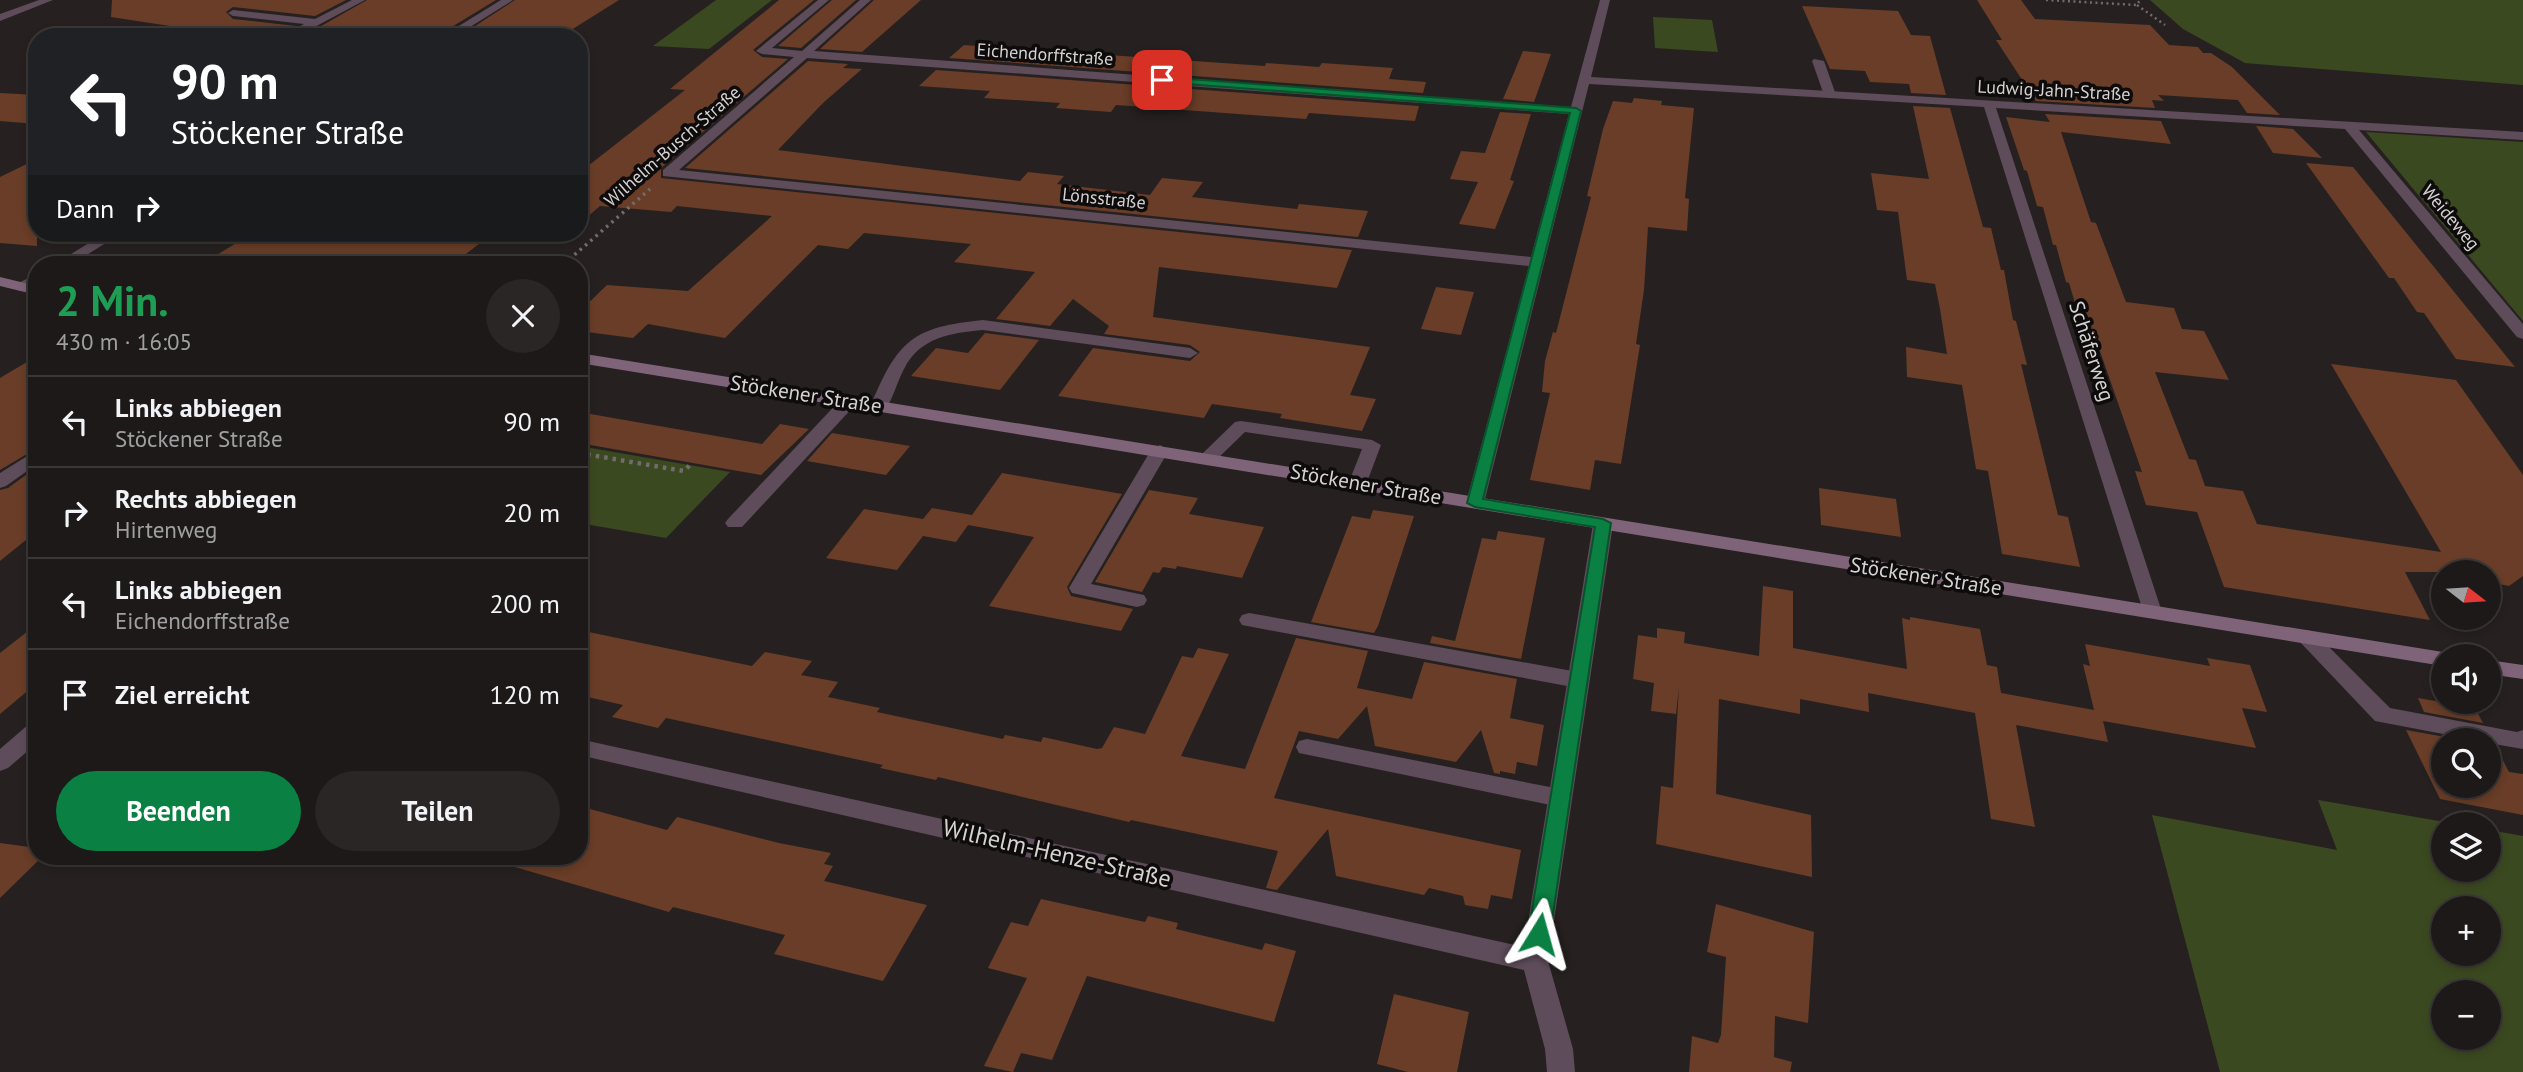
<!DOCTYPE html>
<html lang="de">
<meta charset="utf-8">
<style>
:root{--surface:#1c1918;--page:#292625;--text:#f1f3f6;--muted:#a0a0a2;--line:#3a3837;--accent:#0b8043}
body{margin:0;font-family:"PT Sans",sans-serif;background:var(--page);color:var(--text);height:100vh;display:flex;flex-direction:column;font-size:26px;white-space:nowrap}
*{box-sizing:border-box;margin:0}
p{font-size:23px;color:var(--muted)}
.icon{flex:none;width:38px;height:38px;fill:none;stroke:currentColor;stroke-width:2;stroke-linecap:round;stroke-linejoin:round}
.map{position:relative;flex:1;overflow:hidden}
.details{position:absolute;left:28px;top:256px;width:560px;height:609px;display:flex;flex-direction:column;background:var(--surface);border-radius:28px;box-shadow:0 4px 10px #0003,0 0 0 2px var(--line)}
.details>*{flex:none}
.banner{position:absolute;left:28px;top:28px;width:560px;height:214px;border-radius:28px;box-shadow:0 4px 10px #0003,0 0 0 2px var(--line);background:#202124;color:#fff;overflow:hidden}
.needle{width:46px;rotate:107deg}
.buttons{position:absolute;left:2431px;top:560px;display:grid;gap:14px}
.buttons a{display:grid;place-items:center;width:70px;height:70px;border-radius:50%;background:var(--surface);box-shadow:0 4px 10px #0003,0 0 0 2px var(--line);font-size:35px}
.pin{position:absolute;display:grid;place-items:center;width:60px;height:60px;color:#fff;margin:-30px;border-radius:14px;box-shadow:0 4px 10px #0006}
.me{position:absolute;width:77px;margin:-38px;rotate:8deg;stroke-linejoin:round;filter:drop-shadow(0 0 5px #0008)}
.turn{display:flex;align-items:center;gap:24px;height:147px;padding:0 28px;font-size:32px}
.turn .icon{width:91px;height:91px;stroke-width:2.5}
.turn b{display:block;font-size:49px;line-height:60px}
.then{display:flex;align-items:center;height:66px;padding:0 28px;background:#0003;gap:14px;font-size:26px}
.round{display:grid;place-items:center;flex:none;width:74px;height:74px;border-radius:37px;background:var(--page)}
.headline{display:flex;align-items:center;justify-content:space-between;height:119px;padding:0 28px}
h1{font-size:42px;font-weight:700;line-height:52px;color:#1e9e55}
.action{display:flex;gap:14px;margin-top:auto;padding:14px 28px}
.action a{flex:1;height:80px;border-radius:42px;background:var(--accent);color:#fff;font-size:28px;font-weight:700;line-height:80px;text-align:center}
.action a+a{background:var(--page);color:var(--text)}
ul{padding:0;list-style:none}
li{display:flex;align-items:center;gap:21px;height:91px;padding:0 28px;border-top:2px solid var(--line)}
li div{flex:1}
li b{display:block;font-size:26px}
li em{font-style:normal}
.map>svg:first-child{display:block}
.green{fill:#3b4920;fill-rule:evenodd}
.building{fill:#693d27}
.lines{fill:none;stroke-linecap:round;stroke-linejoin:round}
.path-far2{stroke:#716d6c;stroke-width:2.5;stroke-dasharray:2 3.5;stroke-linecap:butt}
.path-far1{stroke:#716d6c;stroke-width:3.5;stroke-dasharray:2.5 4.5;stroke-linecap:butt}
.path{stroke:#716d6c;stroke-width:4.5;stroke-dasharray:3.5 5;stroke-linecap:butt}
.service{fill:#5e4c5a;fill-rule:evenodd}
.minor{fill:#5e4c5a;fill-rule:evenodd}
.secondary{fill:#7f6379;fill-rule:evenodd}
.route{fill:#0b8043;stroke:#07532c;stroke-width:2}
.labels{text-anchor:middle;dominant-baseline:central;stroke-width:7;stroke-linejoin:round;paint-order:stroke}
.far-street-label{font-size:18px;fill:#d5d2d1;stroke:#0d0b0b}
.street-label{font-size:21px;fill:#d5d2d1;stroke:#0d0b0b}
.near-street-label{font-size:24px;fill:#d5d2d1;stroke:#0d0b0b}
</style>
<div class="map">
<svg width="2523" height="1072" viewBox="0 0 2523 1072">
<rect width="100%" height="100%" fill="#262120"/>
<!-- green -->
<g class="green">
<polygon points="716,0 772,0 709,49 653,46"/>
<polygon points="2150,0 2523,0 2523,85 2245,63 2183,29"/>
<polygon points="1653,17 1712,20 1718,52 1655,48"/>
<polygon points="2366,132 2523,142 2523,321"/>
<polygon points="579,446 730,472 666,538 579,523"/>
<path d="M2318,800L2456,824H2443V870H2488L2489,830L2523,836V1072H2220L2152,815L2337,850ZM2488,908V954H2443V908ZM2488,992V1038H2443V992Z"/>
</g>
<!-- building -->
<g class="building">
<polygon points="112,0 346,0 315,16 233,7 226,12 233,19 296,26 279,37 242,37 111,17"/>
<polygon points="367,0 496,0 445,31 424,30 412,37 302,37"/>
<polygon points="515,0 619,0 560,37 466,32"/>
<polygon points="779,0 814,0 753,50 762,57 788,59 661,168 661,178 1352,250 1337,288 1159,267 1153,317 1370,347 1350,395 1376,399 1362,431 1280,418 1282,414 1212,404 1204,418 1058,396 1093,348 1190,361 1200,352 1190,345 1104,334 1109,326 1073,299 1050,326 996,319 1035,272 954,262 971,244 864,233 848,249 818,245 725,338 648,324 633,338 579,331 579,312 607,285 688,291 772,216 677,206 671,212 600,206 579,224 579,173 685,90 670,89"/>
<polygon points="832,0 856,0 801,48 778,46"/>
<polygon points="874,0 921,0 862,52 820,49"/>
<polygon points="1977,0 2021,0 2035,19 2150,25 2169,45 2198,47 2203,53 2211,53 2232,67 2280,115 2247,113 2238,100 2158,95 2164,101 2152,100 2155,108 2036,101 1996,40 2002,40"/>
<polygon points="1802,6 1898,11 1911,35 1930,36 1946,95 1911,93 1909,84 1870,82 1865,71 1830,69"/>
<polygon points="964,45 1251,65 1265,66 1266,63 1319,67 1322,63 1393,68 1389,79 1426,82 1423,93 949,58"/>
<polygon points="1523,51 1551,54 1534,102 1503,99"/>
<polygon points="808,61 848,64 843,68 862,69 823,103 778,150 1020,181 1028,172 1064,176 1057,184 1150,195 1162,178 1203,182 1192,197 1297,209 1299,204 1368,211 1358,237 685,168"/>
<polygon points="936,70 1419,106 1415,121 1309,113 1306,119 1116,105 1111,112 1056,108 1060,103 984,98 990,91 919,86"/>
<polygon points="0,93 37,95 37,124 0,121"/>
<polygon points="1634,98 1662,101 1661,105 1694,108 1685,198 1689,199 1687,231 1648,227 1644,290 1636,344 1640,345 1621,464 1595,460 1590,490 1530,480 1550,393 1542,392 1545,361 1553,332 1556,333 1591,197 1587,196 1603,129 1613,101 1632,103"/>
<polygon points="1913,106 1950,108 1983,227 1991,228 2001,270 2004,270 2013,320 2016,321 2027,365 2021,364 2058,515 2068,517 2080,567 2002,554 1988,471 1976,469 1962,385 1907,377 1906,347 1947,354 1940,309 1935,284 1907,280 1898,212 1877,210 1871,173 1929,179"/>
<polygon points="1500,112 1531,114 1510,180 1514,181 1495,229 1459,224 1478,182 1450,179 1461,151 1485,153"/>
<polygon points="2045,114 2161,121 2171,144 2061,132 2091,222 2096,223 2099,231 2126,302 2174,308 2182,329 2204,331 2229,380 2155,372 2189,459 2196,460 2205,486 2243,491 2257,524 2441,552 2331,364 2456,380 2523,475 2523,576 2509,586 2488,582 2488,572 2405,572 2430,620 2224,587 2197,512 2146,505 2135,471 2142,472 2094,334 2084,333 2069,283 2066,282 2056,245 2053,245 2043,207 2037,206 2027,171 2024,170 2006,117 2050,122"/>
<polygon points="2256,126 2293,129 2322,158 2273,153"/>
<polygon points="37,159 37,246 0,243 0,177"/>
<polygon points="2306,163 2353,167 2515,367 2456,359 2424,313 2417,312 2394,278 2389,278"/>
<polygon points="252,233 493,233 453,264 256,264 209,260"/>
<polygon points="1436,287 1474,292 1461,335 1421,329"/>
<polygon points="985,333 1039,340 1000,390 911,376 936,348 968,353"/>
<polygon points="37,356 37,448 0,470 0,378"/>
<polygon points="579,412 762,444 780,424 809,429 761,475 579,443"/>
<polygon points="832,433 910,446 886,475 807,461"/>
<polygon points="37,467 37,531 0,561 0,490 8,488"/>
<polygon points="1002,473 1122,494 1067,587 1071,596 1133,609 1121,631 989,606 1034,537 968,525 956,542 923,536 897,570 826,558 864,509 923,519 932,508 972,515"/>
<polygon points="1819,488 1896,499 1901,537 1821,525"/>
<polygon points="1149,490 1198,498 1189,514 1264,527 1242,578 1177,566 1176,569 1163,567 1159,573 1153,572 1142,592 1095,582"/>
<polygon points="1373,510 1414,516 1378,626 1374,633 1311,622 1352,516 1370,519"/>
<polygon points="1498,531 1545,538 1521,659 1430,643 1432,636 1455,641 1482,538 1496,540"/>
<polygon points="1763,586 1793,591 1793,648 1907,669 1902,618 1910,620 1910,617 1980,629 1987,665 1997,667 2001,693 2094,710 2083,664 2090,666 2085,644 2210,666 2207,658 2250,665 2267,712 2242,708 2256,748 2103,721 2108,742 2016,725 2035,827 1991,819 1975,713 1868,693 1869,712 1800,699 1800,714 1719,699 1716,794 1811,815 1812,877 1656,844 1661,786 1673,788 1679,687 1676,714 1651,711 1654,683 1633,679 1638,635 1657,638 1657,628 1685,632 1684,643 1759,656"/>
<polygon points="37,624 37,683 0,714 0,653"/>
<polygon points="579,630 752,666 765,652 812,661 801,675 838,682 828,697 880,708 877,712 1003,739 1005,735 1041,742 1043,737 1097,749 1102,748 1114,727 1145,734 1182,656 1193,658 1198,648 1229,654 1181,756 1245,769 1296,638 1368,651 1357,688 1412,699 1424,662 1517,679 1510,718 1544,725 1537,766 1517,762 1515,774 1500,771 1500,774 1494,773 1481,730 1456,762 1375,746 1367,706 1338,739 1299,731 1274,798 1521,850 1512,899 1491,895 1488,909 1465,905 1463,896 1429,888 1424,895 1336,876 1328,829 1277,890 1266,888 1278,851 1131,820 1129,822 938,777 936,780 880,768 883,765 666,718 658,728 612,717 623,705 579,695"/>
<polygon points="2418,698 2475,708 2483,723 2424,712"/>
<polygon points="2406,730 2462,740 2443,740 2443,786 2488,786 2488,746 2496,747 2509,772 2523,774 2523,815 2440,799"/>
<polygon points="590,809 667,830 677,817 779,843 831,853 824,864 833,866 824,881 927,905 883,981 774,954 785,935 673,907 669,912 505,864 506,856 579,856 579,820"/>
<polygon points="0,843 37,848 37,856 43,856 0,898"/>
<polygon points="1041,899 1145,922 1148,916 1178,923 1176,929 1262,950 1265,943 1296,951 1274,1022 1087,976 1052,1060 1021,1053 1013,1072 984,1066 1027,978 988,968 1011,922 1028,926"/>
<polygon points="1716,904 1814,932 1808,1023 1775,1016 1774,1057 1792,1062 1790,1072 1689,1072 1692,1036 1718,1043 1721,1035 1726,957 1707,952"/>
<polygon points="1394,994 1469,1012 1457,1072 1408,1072 1377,1064"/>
</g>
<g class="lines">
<!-- path-far2 -->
<g class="path-far2">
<polyline points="2046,0 2137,5 2140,0"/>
<polyline points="2137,5 2165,25"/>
</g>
<!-- path-far1 -->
<g class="path-far1">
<polyline points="240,233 251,234"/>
<polyline points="564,264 650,189"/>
</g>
<!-- path -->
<polyline class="path" points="579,453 684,471 690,465"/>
<!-- service -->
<g class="service">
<polygon points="1814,59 1824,61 1836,95 1834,98 1824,95 1812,61"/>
<path d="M983,320L1190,348L1198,353L1190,358L983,330C951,333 920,337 904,369C897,382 894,396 886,409H874L871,405C898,340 913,327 983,320Z"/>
<polygon points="849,396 857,401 855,405 742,527 728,527 725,523 728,519 843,397"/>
<polygon points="1241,421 1372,440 1381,445 1367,482 1358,488 1349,482 1362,449 1245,432 1214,462 1202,462 1199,458 1202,454 1235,422"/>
<polygon points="1160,445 1169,450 1091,584 1144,595 1147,600 1144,605 1137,607 1072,593 1069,588 1151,450"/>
<polygon points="1249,613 1578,672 1586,675 1589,680 1586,685 1578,688 1242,625 1239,620 1242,615"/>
<polygon points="2307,630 2314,632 2390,708 2517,732 2523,730 2523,749 2488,743 2488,740 2475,740 2375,721 2300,642 2297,637 2300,632"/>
<polygon points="1307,739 1560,789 1568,792 1572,798 1568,804 1560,807 1299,753 1296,747 1299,741"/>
</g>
<!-- minor -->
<g class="minor">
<polygon points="39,0 53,0 0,21 0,14"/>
<polygon points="352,0 365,0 296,37 282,37 304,24 233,16 228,13 233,10 315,19"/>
<polygon points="501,0 513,0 454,37 441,37"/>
<path d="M818,0H829L772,48L802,51L860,0H871L814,51L1571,107L1600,0H1610L1591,77L2523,132V140L2359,130L2523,324V339L2517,337L2345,129L1996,108L2162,612L2159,617H2145L1984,107L1589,84L1484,503L1475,509L1466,503L1529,266L663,176V170L794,57L762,54L756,51ZM807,58L1569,114L1531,257L679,170Z"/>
<polygon points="105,233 122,233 72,264 55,264"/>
<polygon points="37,274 37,284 20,291 12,286"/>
<polygon points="37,450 37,464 6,486 0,488 0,473"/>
<polygon points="1603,518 1613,524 1548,961 1573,1049 1575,1072 1547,1072 1545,1049 1524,970 579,755 579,739 1524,947 1593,524"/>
<polygon points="37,722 37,743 8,768 0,771 0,749 29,724"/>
</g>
<!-- secondary -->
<g class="secondary">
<polygon points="0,277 37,286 37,295 0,286"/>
<polygon points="579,353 2443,652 2452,656 2443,656 2443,666 579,363"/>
<polygon points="2488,660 2523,665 2523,679 2488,674"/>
</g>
</g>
<!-- route -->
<polygon class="route" points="1162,77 1576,108 1581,111 1483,499 1603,519 1611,523 1550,934 1546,940 1539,943 1531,940 1528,934 1595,527 1475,507 1467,503 1570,113 1159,82 1159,78"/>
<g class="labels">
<!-- far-street labels -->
<g class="far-street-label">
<text transform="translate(1045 54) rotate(4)">Eichendorffstraße</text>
<text transform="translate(2054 90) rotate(3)">Ludwig-Jahn-Straße</text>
<text transform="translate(672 146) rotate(-41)">Wilhelm-Busch-Straße</text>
<text transform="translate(1104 198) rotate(6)">Lönsstraße</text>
<text transform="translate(2451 217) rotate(50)">Weideweg</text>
</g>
<!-- street labels -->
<g class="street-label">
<text transform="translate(2092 351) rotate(72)">Schäferweg</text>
<text transform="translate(806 394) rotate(9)">Stöckener Straße</text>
<text transform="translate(1366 484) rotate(10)">Stöckener Straße</text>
<text transform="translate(1926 576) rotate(9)">Stöckener Straße</text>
</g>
<!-- near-street labels -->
<g class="near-street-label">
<text transform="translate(1057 853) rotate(13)">Wilhelm-Henze-Straße</text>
</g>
</g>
</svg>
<div class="buttons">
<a><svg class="needle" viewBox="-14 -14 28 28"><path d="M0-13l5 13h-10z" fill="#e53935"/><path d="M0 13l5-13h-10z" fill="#a0a0a2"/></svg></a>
<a><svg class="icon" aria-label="sound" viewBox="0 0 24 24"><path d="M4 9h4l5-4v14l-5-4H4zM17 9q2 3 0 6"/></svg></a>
<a><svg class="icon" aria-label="search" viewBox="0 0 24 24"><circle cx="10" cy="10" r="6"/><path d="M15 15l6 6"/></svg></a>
<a><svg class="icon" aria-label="layers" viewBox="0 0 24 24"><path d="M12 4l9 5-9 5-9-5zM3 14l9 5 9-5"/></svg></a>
<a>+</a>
<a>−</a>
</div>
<div class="pin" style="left:1162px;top:80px;background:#d93025"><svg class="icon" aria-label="arrive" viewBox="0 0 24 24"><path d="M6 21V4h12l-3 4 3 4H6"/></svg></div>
<svg class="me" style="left:1539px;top:934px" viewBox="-20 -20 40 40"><path d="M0-17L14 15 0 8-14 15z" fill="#0b8043" stroke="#fff" stroke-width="4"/></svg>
<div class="banner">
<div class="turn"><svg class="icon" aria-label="left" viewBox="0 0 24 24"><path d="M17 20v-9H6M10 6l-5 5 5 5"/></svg><div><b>90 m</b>Stöckener Straße</div></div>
<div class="then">Dann<svg class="icon" aria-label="right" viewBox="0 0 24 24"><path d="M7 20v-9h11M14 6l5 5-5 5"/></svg></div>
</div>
<section class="details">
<div class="headline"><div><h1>2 Min.</h1><p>430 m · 16:05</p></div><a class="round"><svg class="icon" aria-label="close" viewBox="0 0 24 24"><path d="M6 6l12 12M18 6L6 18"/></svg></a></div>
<ul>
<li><svg class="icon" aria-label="left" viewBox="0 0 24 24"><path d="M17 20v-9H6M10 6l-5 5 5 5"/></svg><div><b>Links abbiegen</b><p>Stöckener Straße</p></div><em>90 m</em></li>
<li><svg class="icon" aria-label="right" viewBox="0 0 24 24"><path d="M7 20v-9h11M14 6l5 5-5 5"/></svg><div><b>Rechts abbiegen</b><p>Hirtenweg</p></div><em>20 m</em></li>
<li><svg class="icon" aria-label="left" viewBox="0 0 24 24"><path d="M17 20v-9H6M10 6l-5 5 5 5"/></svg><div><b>Links abbiegen</b><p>Eichendorffstraße</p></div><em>200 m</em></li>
<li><svg class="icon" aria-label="arrive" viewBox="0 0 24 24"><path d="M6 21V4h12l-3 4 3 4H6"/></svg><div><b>Ziel erreicht</b></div><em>120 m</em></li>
</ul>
<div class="action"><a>Beenden</a><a>Teilen</a></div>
</section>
</div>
